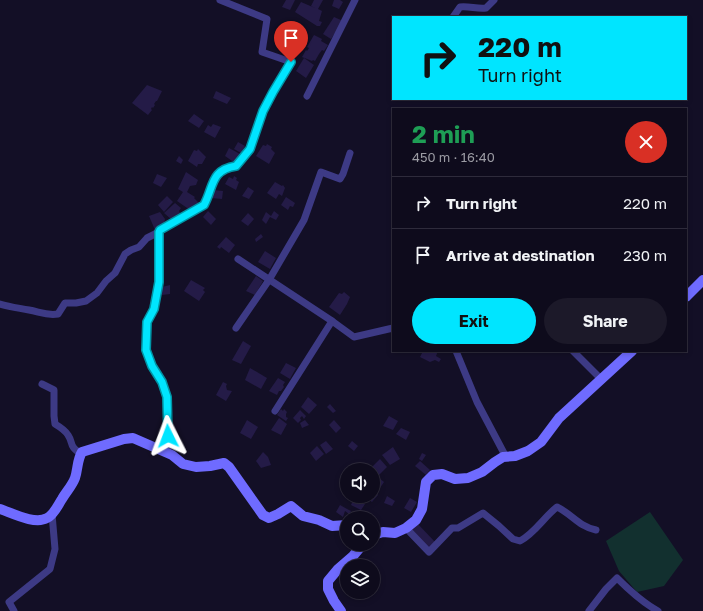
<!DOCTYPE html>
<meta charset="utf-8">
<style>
:root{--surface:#0e0b1c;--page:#1c1929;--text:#f1f3f6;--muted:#9b9ba3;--line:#2e2b3b;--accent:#00e5ff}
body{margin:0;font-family:"Golos Text",sans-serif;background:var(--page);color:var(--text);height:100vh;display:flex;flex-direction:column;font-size:15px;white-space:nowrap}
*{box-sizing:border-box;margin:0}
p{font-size:13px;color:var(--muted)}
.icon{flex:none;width:22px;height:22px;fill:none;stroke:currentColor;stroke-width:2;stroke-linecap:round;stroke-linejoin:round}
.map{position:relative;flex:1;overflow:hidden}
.side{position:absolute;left:392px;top:108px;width:295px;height:244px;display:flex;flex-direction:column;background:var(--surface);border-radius:0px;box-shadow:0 2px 6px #0003,0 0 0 1px var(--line)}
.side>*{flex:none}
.hud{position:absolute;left:392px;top:16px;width:295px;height:84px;border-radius:0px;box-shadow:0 2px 6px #0003,0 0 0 1px var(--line);background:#00e5ff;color:#111;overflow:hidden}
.tools{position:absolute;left:340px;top:463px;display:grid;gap:8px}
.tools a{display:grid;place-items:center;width:40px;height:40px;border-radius:50%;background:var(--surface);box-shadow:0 2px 6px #0003,0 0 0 1px var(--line);font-size:20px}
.pin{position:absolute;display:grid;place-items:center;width:34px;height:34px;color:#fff;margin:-41px -17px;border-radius:50% 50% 50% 0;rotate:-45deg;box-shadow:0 0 4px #0007}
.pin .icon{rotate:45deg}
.me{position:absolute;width:44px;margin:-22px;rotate:357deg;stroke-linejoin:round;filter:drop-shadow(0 0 3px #0008)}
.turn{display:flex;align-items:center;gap:14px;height:84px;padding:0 20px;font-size:18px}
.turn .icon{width:52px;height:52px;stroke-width:2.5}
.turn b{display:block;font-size:28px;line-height:34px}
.round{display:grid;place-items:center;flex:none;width:42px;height:42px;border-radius:21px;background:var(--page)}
.overview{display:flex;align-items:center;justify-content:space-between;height:68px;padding:0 20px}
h1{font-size:24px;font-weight:700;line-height:30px;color:#1e9e55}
.primary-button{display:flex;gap:8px;margin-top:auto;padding:8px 20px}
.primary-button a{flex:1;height:46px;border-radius:24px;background:var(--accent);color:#111;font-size:16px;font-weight:700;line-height:46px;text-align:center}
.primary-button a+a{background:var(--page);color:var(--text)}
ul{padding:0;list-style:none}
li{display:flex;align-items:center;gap:12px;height:52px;padding:0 20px;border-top:1px solid var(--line)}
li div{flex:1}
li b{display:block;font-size:15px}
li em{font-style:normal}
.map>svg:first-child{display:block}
.green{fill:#12302f}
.building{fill:#241b47}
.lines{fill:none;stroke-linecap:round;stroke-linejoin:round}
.street{stroke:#3d3a85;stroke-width:7}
.secondary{stroke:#6f6bff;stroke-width:10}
.route-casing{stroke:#0095a6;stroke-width:10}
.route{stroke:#00e5ff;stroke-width:7}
</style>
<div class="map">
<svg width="703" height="611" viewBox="0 0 703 611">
<rect width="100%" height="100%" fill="#130f26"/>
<!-- green -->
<polygon class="green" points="650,512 683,560 664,586 637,592 619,571 606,541"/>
<!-- building -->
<g class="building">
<polygon points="286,0 295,0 290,10 282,7"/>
<polygon points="314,0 323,0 318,9 322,11 319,21 322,22 320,26 317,26 295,12 301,2 315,8 311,6"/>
<polygon points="334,0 340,0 343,2 339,9 332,6"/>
<polygon points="334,17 343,21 331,39 323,34"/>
<polygon points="314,35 322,39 321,41 328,45 324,51 322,50 319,54 315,61 313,60 312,61 302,57 306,50 307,51 309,48 307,47"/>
<polygon points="304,58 314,65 306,78 296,71"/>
<polygon points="147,85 162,91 157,101 156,101 154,104 155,105 153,108 152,107 151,109 152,110 148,115 132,103"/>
<polygon points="216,91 231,98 227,104 213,98"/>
<polygon points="194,114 204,121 199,128 188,121"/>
<polygon points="213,124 221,127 215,138 204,132 208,125 211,127"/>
<polygon points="238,142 245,146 241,153 234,149"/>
<polygon points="267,144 272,147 271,149 275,153 269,164 256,156 263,145 266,146"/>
<polygon points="229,148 240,154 235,163 225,156"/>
<polygon points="198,149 206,157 202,164 198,164 197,167 188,161 194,150 197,151"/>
<polygon points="179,156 183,160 181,164 176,161"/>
<polygon points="186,172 198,180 196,185 190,186 187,192 195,197 194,198 199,203 196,208 193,206 190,210 177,201 183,192 178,189"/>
<polygon points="157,174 167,178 161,187 153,183"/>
<polygon points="234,176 237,178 236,180 239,182 236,190 225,184 229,177 233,179"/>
<polygon points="275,182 282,186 283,185 285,188 282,196 279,194 276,199 267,193"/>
<polygon points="248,187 254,191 249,199 242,196"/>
<polygon points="213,190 223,191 222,199 211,198"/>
<polygon points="167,196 173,202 164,212 158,205"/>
<polygon points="286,197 295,203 293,207 290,206 288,210 281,205"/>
<polygon points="175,203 181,208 179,211 180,213 172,220 164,213"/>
<polygon points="208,211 216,219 211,225 203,217"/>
<polygon points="274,211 279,215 276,220 270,217 266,224 262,220 266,212 271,216"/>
<polygon points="160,212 165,219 164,224 155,230 149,216"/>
<polygon points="248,213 254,219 248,226 241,221"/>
<polygon points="261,234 263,237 256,242 255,239"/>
<polygon points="226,237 235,245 229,253 221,247 220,249 217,247"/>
<polygon points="265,251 276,258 270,269 258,262"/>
<polygon points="256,276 263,281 255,295 246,291"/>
<polygon points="191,280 205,288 203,290 205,292 199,301 184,291"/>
<polygon points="170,285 170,294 162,295 162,287"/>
<polygon points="344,292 350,297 347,304 340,315 329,307 339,293 342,294"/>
<polygon points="243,341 251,346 241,364 232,360"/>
<polygon points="423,351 438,351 436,356 441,359 439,362 435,360 430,362 420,357"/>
<polygon points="286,363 296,368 290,379 280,373"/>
<polygon points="250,368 267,378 261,389 245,380"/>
<polygon points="278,378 285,382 283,385 284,387 281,391 279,391 277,395 269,391"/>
<polygon points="223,382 227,384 226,386 227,390 232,391 226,401 216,395"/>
<polygon points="308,397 317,405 309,414 301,407"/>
<polygon points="330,404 336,411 333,413 327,407"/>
<polygon points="281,409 283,411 284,409 287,412 286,414 286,417 288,418 286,421 277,415"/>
<polygon points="300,410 306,416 304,419 302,416 300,418 301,420 298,423 293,418"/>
<polygon points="389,416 398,421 393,430 383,426"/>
<polygon points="279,418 287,424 281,435 271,430"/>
<polygon points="247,420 258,427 251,439 240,433"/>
<polygon points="305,420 309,425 302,428 300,423"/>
<polygon points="334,420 341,428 336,433 329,425"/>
<polygon points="401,428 410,432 406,440 396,434"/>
<polygon points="326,441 333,449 326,454 320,445"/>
<polygon points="352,441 358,446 354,451 348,446"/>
<polygon points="317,446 324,454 316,461 310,453"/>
<polygon points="393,447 400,459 390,465 382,455"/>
<polygon points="263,452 268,457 271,465 261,468 256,461"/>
<polygon points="422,453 426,455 422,461 419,459"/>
<polygon points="380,459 387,467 379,475 371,468"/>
<polygon points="420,461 430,470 426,475 415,466"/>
<polygon points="374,474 384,482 378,491 373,487"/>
<polygon points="373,490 378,495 372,502 364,496 373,496"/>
<polygon points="387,496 395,501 392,506 384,503"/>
<polygon points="354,498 357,499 358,498 362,500 361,502 365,504 361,510 351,505"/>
<polygon points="410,498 417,502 411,512 404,508"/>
<polygon points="340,505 347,509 351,511 349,514 345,511 343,517 336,512"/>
<polygon points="416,522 436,543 429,549 408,529"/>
</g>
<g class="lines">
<!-- street -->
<g class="street">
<path d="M453,17L460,7C469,6 477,9 486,8L494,0"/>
<polyline points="307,96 355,0"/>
<polyline points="159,232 159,282 153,309 147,322 147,350 152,366 162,382 167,397 168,436 167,453"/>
<polyline points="238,259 332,321 275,411"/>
<path d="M0,304C10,307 19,308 29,310C40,312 47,316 58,314L65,303H76L86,301L97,293L106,281L115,273L125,254L131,250L139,247L147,238L159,232L160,230L204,205C214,187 210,170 236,166L250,149L263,111L273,92L291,62L262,52L267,19L220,0"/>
<polyline points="332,321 354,337 393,328"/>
<polyline points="236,328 269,280 304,220 321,172 340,179 343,174 350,153"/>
<polyline points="456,351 477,402 506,457"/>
<polyline points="573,351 601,379"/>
<path d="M42,384L54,390V416L55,424C60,427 65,430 68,435C74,444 68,445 81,454"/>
<path d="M406,528L429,552L452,528H458L483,513L499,526L513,539L520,541C535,533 544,517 557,507C572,514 578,526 596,530"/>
<polyline points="14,611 9,602 50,569 55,549 52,514"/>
<path d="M589,611L606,589L617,578C629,590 643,603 658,611"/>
</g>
<!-- secondary -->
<g class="secondary">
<polyline points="686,297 703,280"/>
<path d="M0,509C12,513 35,525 47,518C54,515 58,505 62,499C66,492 72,486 75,478C78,469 77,460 82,452L124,439L133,438L172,455L183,464L196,467L210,466L224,463L229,467L263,515L269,518L278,514L291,506L303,516L319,520L332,526L347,525"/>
<polyline points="373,535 383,532 395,533 406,528 416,520 422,509 426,482 433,475 442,474 455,479 468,478 482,472 495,462 503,457 515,456 528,451 541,442 559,418 632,351"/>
<polyline points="341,611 334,601 328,589 328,581 338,569 353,556 363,544"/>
</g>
</g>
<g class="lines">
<defs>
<path id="route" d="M168,436L167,397L162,382L152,366L146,350L147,322L154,309L159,282V232L160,230L204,205C214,187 210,170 236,166L250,149L263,111L273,92L291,62"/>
</defs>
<!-- route casing -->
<use href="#route" class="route-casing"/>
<!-- route -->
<use href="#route" class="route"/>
</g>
</svg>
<div class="tools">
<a><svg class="icon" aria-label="sound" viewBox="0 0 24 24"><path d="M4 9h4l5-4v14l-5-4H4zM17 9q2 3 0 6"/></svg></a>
<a><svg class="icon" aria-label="search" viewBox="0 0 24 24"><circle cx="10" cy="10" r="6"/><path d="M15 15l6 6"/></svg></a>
<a><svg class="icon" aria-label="layers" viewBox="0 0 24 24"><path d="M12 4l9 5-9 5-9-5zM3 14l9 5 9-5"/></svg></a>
</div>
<div class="pin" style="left:291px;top:62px;background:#d93025"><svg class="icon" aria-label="arrive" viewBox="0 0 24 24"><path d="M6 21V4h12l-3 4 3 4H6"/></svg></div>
<svg class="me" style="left:168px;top:436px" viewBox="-20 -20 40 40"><path d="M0-17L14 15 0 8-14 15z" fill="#00e5ff" stroke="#fff" stroke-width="4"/></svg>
<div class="hud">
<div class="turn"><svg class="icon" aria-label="right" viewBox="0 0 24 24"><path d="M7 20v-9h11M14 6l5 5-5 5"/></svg><div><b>220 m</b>Turn right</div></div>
</div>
<section class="side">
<div class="overview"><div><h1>2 min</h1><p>450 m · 16:40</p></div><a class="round" style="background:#d93025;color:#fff"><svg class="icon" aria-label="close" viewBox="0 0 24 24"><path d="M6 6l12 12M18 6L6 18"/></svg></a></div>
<ul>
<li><svg class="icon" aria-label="right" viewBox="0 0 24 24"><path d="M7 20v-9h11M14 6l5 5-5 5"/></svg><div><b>Turn right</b></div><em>220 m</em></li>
<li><svg class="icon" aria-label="arrive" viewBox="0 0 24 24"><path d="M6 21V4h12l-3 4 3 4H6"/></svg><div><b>Arrive at destination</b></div><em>230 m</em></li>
</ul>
<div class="primary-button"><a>Exit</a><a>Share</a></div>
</section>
</div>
